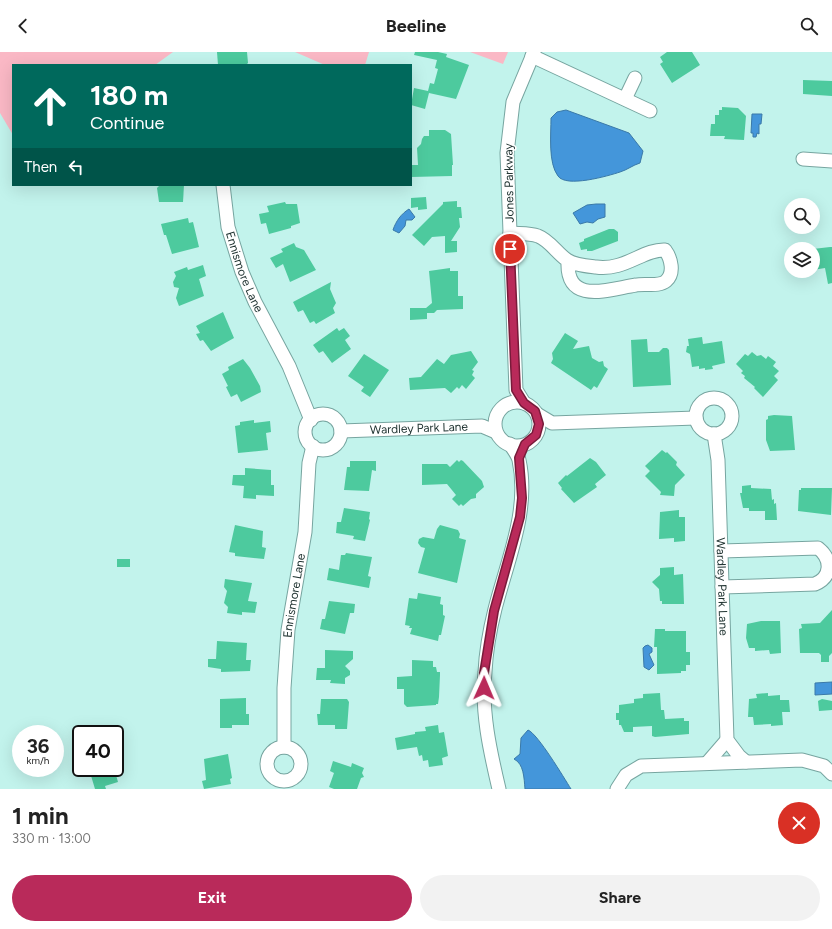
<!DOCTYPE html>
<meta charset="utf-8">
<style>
:root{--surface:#fff;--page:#f2f2f2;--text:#222;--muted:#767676;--accent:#b92a5a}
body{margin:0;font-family:Figtree,sans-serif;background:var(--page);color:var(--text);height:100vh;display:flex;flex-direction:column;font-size:15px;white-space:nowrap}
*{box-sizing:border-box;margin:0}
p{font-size:13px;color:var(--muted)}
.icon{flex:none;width:22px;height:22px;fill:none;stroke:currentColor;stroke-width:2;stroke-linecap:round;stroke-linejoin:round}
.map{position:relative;height:737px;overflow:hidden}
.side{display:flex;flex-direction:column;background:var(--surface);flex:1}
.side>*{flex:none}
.hud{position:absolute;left:12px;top:12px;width:400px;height:122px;border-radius:0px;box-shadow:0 4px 16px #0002;background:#00695c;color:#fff;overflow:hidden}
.controls{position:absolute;left:784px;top:146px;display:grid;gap:8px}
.controls a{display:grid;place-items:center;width:36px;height:36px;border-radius:50%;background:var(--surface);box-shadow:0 4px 16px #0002;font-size:20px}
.speed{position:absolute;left:12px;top:673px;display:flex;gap:8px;font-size:20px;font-weight:700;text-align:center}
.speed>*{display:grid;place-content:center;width:52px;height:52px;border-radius:50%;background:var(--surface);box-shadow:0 4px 16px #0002;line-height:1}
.speed small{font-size:10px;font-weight:400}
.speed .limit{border:2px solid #111;border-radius:6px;background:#fff;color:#111}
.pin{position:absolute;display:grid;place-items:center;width:34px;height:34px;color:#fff;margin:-17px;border:2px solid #fff;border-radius:50%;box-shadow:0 1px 4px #0007}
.me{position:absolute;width:44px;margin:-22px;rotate:1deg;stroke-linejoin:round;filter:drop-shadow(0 0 3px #0008)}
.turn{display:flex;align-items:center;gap:14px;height:84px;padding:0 12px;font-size:18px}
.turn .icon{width:52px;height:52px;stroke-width:2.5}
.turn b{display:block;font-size:28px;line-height:34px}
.then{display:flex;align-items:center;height:38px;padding:0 12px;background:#0003;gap:8px;font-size:15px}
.round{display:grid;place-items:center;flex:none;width:42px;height:42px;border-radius:21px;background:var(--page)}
.summary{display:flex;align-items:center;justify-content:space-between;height:68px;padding:0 12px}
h1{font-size:24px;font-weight:700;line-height:30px}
.action{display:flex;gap:8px;margin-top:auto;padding:8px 12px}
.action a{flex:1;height:46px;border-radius:24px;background:var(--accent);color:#fff;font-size:16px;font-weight:700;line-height:46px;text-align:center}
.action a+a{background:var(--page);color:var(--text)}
header{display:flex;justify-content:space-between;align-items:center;height:52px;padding:0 12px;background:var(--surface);font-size:18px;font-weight:700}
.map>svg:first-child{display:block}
.green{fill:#fab8c5}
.water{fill:#4496da;stroke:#3a79a8}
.building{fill:#4dca9e}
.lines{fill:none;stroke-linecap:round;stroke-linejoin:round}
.minor-casing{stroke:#77a5a0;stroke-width:15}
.minor{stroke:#fff;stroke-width:13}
.route-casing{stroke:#781b3a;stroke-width:10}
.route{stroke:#b92a5a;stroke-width:7}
.labels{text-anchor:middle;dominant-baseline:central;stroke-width:3;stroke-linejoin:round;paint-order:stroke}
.street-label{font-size:12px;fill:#223533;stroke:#fff}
</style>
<header><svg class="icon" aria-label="back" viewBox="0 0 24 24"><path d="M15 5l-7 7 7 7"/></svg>Beeline<svg class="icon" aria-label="search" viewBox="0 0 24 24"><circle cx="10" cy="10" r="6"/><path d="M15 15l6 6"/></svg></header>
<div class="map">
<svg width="832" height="737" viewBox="0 0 832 737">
<rect width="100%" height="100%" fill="#c2f3ec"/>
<!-- green -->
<g class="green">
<polygon points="0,0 173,0 155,13 13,13 13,83 0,61"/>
<polygon points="295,0 369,0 365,13 325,13"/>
<polygon points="470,0 508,0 503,12"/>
</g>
<!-- water -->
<g class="water">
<path d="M566,58L629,81L643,99L640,111C633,113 627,118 620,120C608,124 566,136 558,124C548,111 551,82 551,66L557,60Z"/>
<polygon points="752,62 762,62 761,72 759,72 759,82 757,81 756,85 753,85 753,81 751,81"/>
<polygon points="596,152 605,152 605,165 598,167 593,171 587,170 580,172 573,161 587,153"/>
<path d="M409,157L415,165L412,168H406L405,174L399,181L393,178C396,169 401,162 409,157Z"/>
<polygon points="648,593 652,596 652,600 649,602 654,613 649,618 644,615 643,596 645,594"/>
<polygon points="832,630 832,642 815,643 815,631"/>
<path d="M528,678C538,682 564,726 571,737H525C524,726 524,712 514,707L520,702L521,686Z"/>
</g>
<!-- building -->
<g class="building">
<polygon points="217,0 247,0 248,11 246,13 218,13"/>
<polygon points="415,0 438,0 447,2 446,5 469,13 456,47 429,41 425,57 411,53 414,36 428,39 430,31 434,32 438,17 435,16 437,8 414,3"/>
<polygon points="667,0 692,0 700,13 672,31 660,12 663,10 660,5"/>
<polygon points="803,28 832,29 832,44 803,42"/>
<polygon points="722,55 738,56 746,64 744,88 724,87 725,84 710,84 711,72 715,72 715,63 719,63 719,58 722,58"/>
<polygon points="429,78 445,78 451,82 453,113 452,113 452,124 411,125 411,113 418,113 417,96 421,92 422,87 424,84 429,84"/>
<polygon points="160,133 184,133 183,150 159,150 157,136"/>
<polygon points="426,145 427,157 418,158 418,155 411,156 411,146"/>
<polygon points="457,149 457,155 461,155 462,166 459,166 460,175 451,189 457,189 457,200 445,201 445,184 432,185 424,194 412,183 443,152 443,150"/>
<polygon points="285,150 286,152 297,152 300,171 291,174 291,176 269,182 266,171 261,172 259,162 269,160 267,154"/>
<polygon points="188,166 189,171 193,170 199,195 172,202 166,183 164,183 161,172"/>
<polygon points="609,177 614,177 618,180 618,189 592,199 587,199 587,197 581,198 579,191 584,189 584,187"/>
<polygon points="294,191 296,195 304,198 316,218 290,230 283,212 276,216 270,206 283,200 281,197"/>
<polygon points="830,195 832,195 832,231 828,232 825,216 813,218 813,197"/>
<polygon points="203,213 206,224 199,227 204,244 179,254 176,246 179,236 174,235 173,230 176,224 174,220 187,215 188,218"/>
<polygon points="450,216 450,219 458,219 458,244 463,244 463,257 437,258 434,261 427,261 427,267 410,268 410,256 426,256 432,251 429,219"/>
<polygon points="331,230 330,237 336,251 333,256 335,261 316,272 314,269 310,271 303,258 298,260 293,250"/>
<polygon points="223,260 234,286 211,299 203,288 200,289 196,282 200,281 196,274"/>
<polygon points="337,276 339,279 344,276 350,284 345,288 351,297 332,311 323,299 319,301 313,293"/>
<polygon points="565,281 578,289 573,297 589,294 592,306 599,310 603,309 604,314 608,317 597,336 594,334 591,338 551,311 553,307 552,301"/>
<polygon points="702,285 703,292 722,289 725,311 712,314 713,317 705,318 705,316 699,317 699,314 692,315 690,302 686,300 687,294 689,294 688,287"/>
<polygon points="647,287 648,300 659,300 663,296 667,296 669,298 671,333 633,335 631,288"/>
<polygon points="471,299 478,310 472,318 474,319 472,323 475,326 466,337 462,333 459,337 457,335 451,341 445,336 410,338 409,326 421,325 437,307 444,312 451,303"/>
<polygon points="752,300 757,304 761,303 766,307 768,304 776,310 773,314 779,319 774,324 778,328 763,345 754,336 755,335 744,326 745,324 741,321 743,319 736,312 745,302 748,304"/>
<polygon points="364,302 389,318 370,345 361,339 364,335 348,324"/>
<polygon points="243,307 250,316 260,334 261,340 241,350 237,342 231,345 226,335 228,334 222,322 229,318 228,315"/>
<polygon points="774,363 792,364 795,398 770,399 766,388 766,368 768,367 768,364"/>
<polygon points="254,368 254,371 270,369 271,380 266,381 268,398 238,401 235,374 240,373 240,370"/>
<polygon points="662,398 666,401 667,400 677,410 676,413 685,423 675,433 674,444 660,443 661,440 645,424 650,419 645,414"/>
<polygon points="590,406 596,410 606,423 595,432 597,435 574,451 561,437 562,436 558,431 566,423 567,424"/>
<polygon points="457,408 459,410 461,408 463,409 482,429 484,435 476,442 476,446 471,447 463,454 461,452 459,454 452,447 456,443 447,432 422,433 422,412 447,412 450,415"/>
<polygon points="350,409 376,409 376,419 372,418 369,439 344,438 347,415 350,415"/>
<polygon points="245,416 271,418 271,433 274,433 274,444 256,443 256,447 243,446 244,434 232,433 233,423 245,423"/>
<polygon points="751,433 751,436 771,437 772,448 774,447 774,452 776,451 777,468 765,468 765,459 749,459 749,456 743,456 740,441 742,441 742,434"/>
<polygon points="801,436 832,436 831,463 798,459 799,438 801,438"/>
<polygon points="344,456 370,460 369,467 370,468 365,489 353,487 354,484 336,481 337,470 341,470"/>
<polygon points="679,458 679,465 685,465 685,489 674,490 674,486 659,487 660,460"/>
<polygon points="235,473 263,479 262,495 266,496 264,507 235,504 235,501 229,500"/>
<polygon points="440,473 458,478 460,482 459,486 466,488 457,531 418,521 425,496 421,495 418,491 419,487 423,485 434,487 437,477"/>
<polygon points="346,501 372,505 368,524 371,525 369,536 327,528 329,516 339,518 341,503 345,503"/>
<rect x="117" y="507" width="13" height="8"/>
<polygon points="674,515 674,523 683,522 684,552 662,552 662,549 660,549 659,537 652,530 660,523 660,516"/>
<polygon points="225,527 252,531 248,549 257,550 255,561 242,560 242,563 227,561 228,555 224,551 227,539 224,535"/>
<polygon points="418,541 441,545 440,552 443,553 443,563 445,564 441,583 439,583 438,589 410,582 412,576 409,576 410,574 405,573 409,546 417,547"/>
<polygon points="329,549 355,552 354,561 350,561 345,582 320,577 322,567 325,567"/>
<polygon points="832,558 832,601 829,604 829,610 821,610 821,603 819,601 800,601 799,577 802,576 801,572 820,571"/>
<polygon points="761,569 780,569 781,601 770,602 769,598 755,599 755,596 749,596 746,586 747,572"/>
<polygon points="655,577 665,577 665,579 686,579 686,600 690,600 690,613 686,613 686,619 681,619 681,621 657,622 657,595 654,595"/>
<polygon points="217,589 247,591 246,608 251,608 250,619 221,620 221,617 208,615 208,607 216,607"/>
<polygon points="325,598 353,599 353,607 345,614 350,619 350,623 345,626 345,632 330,631 331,628 316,628 317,616 325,616"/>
<polygon points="412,608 433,609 433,615 436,615 437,620 440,620 440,623 439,645 438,652 436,652 436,653 407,655 404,652 404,637 397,637 397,625 412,624"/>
<polygon points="660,641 661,658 664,658 665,667 684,666 684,669 689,669 689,682 655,685 652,684 652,674 633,675 633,680 624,680 621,673 619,673 619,668 616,668 616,661 619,661 619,653 634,651 634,647 643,646 643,642"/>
<polygon points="768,641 768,644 780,643 780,648 789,648 790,660 782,660 783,673 771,674 771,672 754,673 753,665 748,665 749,647 757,646 756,642"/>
<polygon points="246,646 246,662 249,662 249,673 232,673 232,676 220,676 220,647"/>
<polygon points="321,647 347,647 349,650 347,677 335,677 335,673 318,673 317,662 320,662"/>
<polygon points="822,647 832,649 832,658 819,659 818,649"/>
<polygon points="438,673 439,681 444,680 448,704 442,706 443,713 429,715 428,708 423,709 422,703 419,704 417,695 397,698 395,686 415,682 415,680 426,679 425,675"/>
<polygon points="228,702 232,726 230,727 231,732 204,737 202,729 206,728 204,707"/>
<polygon points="333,709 351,715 352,711 364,716 362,721 364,725 361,726 357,737 334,737 329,735 334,721 330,719"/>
<polygon points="95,716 114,716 118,730 105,734 106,737 95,737 89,717"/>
</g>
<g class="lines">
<defs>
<g id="minor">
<polyline points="532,4 650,59"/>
<polyline points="625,47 635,26"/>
<polyline points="803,107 832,109"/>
<path id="s1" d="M223,133L228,175L242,220L255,250L289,314L311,368"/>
<path d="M510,181C519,182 529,181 538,184C549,188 557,201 567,208C574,213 587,214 596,215C625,219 643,197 665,198C671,206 675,221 666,229C659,235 645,231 636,233C609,237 566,254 568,209"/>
<circle cx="714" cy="364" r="18"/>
<circle cx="517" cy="372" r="22"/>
<polyline points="524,351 516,338 507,101 513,50 534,0"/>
<polyline points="537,362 552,371 696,366"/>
<circle cx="323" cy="380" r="18"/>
<path id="s2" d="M341,379L482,374L496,380"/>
<path id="s3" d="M714,382L718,408L727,688L739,704L746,710"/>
<path d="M721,499L818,496C832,507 832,525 815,532L722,535"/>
<circle cx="284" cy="712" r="17"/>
<path id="s4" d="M284,695V636L288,578L305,480L309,411L313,394"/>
<polyline points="708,710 727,688"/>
<path d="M499,737C490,699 481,659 485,620C486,599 490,577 495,557C507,509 530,458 519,408C518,403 513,397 510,392"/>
<polyline points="617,737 626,723 641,714 802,708 824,714 832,722"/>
</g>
</defs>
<!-- minor casing -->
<use href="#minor" class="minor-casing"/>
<!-- minor -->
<use href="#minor" class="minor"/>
</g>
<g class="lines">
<defs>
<polyline id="route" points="484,636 484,621 494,559 520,465 522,446 519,406 525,392 536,383 539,372 535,359 524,351 516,338 510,197"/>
</defs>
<!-- route casing -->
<use href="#route" class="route-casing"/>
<!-- route -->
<use href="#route" class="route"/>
</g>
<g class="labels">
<!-- street labels -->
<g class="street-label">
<text transform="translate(509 131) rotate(-91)">Jones Parkway</text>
<text stroke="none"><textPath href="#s1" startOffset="90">Ennismore Lane</textPath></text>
<text stroke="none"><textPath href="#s2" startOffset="78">Wardley Park Lane</textPath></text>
<text stroke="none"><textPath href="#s3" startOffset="153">Wardley Park Lane</textPath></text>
<text stroke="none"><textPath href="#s4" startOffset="152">Ennismore Lane</textPath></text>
</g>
</g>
</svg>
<div class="controls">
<a><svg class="icon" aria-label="search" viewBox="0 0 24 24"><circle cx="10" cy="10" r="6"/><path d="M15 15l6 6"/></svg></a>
<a><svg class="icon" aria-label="layers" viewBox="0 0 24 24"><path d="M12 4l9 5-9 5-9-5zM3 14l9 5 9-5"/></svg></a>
</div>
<div class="speed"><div>36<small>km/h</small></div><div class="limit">40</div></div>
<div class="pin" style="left:510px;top:197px;background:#d93025"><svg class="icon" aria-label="arrive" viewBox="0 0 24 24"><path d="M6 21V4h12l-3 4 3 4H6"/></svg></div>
<svg class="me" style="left:484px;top:636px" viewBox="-20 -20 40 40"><path d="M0-17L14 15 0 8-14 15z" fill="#b92a5a" stroke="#fff" stroke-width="4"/></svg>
<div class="hud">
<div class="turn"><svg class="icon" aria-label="ahead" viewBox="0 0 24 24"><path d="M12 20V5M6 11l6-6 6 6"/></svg><div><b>180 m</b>Continue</div></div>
<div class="then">Then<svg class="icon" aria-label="left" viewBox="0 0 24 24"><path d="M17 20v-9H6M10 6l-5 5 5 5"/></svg></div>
</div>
</div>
<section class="side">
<div class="summary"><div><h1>1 min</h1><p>330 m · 13:00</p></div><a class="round" style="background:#d93025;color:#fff"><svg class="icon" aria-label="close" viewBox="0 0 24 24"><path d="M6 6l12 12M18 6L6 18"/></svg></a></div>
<div class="action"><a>Exit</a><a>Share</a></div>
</section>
